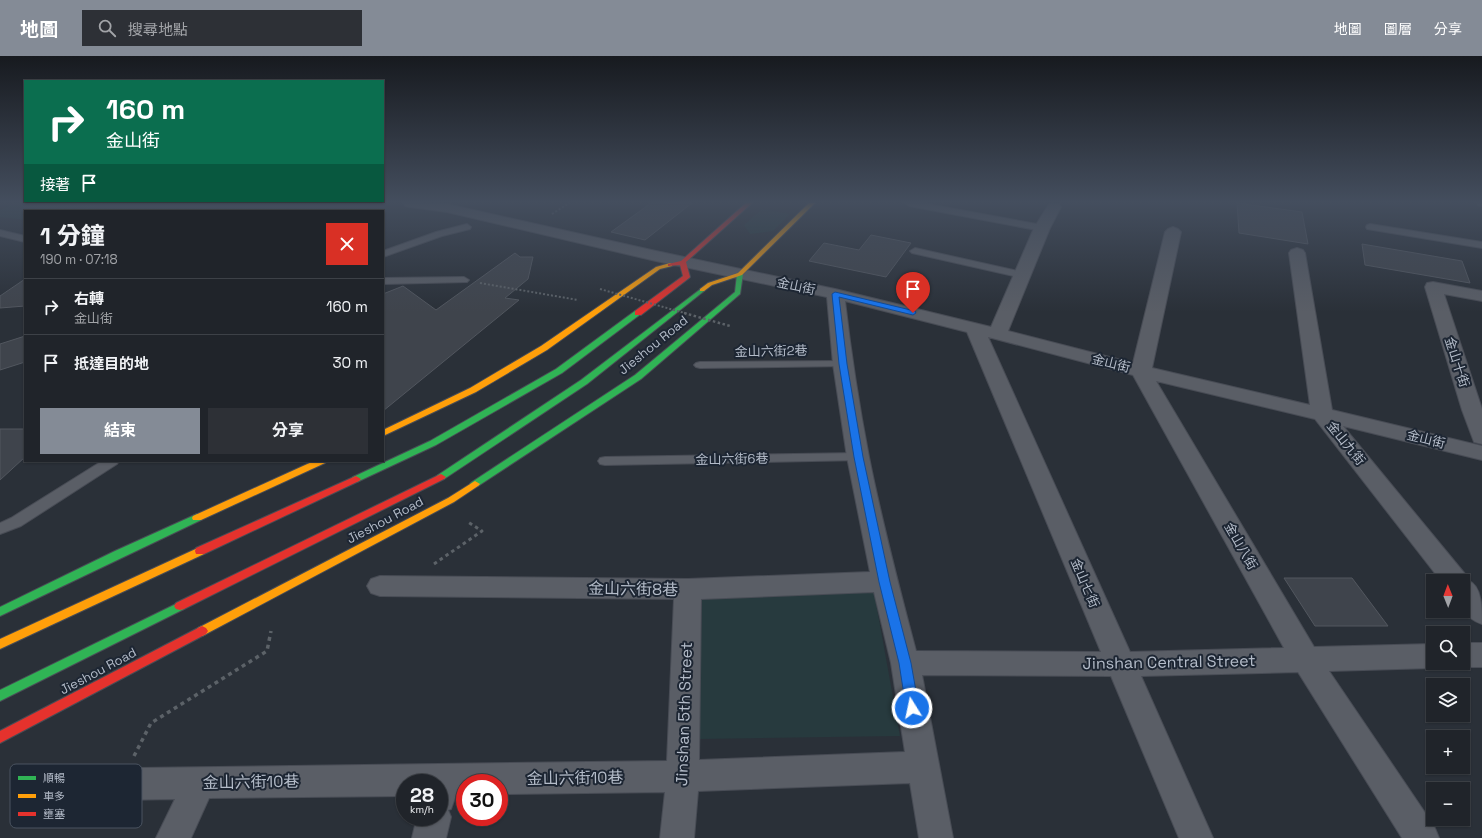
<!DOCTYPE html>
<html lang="zh-TW">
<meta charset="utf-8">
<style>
:root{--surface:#20242a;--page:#2d3036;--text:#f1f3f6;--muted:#a2a4a8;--line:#3d4147;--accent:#848b96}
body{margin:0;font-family:"Space Grotesk","Noto Sans TC",sans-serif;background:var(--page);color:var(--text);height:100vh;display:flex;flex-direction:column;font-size:15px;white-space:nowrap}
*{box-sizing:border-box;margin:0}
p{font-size:13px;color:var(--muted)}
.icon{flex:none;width:22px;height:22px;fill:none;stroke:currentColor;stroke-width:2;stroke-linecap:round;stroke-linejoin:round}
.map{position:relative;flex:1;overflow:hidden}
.sheet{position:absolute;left:24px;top:154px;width:360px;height:252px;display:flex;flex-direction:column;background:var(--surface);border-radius:0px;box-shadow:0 1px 3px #0004,0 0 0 1px var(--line)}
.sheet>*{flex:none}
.banner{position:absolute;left:24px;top:24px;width:360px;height:122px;border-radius:0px;box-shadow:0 1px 3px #0004,0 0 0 1px var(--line);background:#0b6e4f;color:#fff;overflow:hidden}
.needle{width:26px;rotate:359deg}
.controls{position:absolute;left:1426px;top:518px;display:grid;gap:8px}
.controls a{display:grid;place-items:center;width:44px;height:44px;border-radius:0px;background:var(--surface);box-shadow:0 1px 3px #0004,0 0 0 1px var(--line);font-size:20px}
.speed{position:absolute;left:396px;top:718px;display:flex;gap:8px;font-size:20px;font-weight:700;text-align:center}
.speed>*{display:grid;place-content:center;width:52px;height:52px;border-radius:50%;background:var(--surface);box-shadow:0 1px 3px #0004,0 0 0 1px var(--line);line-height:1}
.speed small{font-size:10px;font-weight:400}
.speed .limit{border:6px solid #d22;background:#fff;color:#111}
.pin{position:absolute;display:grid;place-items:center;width:34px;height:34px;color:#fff;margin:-41px -17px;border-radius:50% 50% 50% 0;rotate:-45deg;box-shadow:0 0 4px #0007}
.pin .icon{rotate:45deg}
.me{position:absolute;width:44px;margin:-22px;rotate:350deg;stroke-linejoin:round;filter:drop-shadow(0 0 3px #0008)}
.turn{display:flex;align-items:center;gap:14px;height:84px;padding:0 16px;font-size:18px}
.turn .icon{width:52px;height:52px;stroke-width:2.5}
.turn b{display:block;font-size:28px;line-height:34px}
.then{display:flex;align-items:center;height:38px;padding:0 16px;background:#0003;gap:8px;font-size:15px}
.round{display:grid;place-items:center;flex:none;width:42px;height:42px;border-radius:0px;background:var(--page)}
.headline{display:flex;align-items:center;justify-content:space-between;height:68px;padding:0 16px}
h1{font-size:24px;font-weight:700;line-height:30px}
.cta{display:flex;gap:8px;margin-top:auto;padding:8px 16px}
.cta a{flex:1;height:46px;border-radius:0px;background:var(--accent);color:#fff;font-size:16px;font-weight:700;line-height:46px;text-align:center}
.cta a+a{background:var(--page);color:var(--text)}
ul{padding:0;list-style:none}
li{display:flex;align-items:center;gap:12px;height:56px;padding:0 16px;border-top:1px solid var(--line)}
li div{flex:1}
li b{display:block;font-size:15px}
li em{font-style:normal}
header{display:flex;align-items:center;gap:24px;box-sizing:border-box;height:56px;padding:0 20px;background:var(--accent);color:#fff}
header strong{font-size:19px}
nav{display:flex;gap:22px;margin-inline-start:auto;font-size:14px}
.search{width:280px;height:36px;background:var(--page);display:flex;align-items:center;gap:10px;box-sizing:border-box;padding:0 14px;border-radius:0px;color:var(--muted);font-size:15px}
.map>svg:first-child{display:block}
.green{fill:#273a3e}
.building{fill:#3f444c;stroke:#52575f}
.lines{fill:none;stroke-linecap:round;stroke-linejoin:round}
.lane-casing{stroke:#484c55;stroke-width:2}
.street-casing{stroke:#484c55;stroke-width:2}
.fast-casing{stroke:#484c55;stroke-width:2}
.slow-casing{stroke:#484c55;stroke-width:2}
.jam-casing{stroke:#484c55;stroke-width:2}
.path-far2{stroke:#5c6268;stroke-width:2;stroke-dasharray:2 2;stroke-linecap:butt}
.path-far1{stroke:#5c6268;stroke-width:3;stroke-dasharray:3.5 3.5;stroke-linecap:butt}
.path{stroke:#5c6268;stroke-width:3.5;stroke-dasharray:4 4;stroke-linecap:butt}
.lane{fill:#5a5e66;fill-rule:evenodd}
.street{fill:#5a5e66;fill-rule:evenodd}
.fast{fill:#30b455;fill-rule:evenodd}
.slow{fill:#ff9f0a;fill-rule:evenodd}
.jam{fill:#e5322d;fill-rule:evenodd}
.path-bridge-far1{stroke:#5c6268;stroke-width:2;stroke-dasharray:2 2;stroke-linecap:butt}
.path-bridge{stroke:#5c6268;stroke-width:2.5;stroke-dasharray:2.5 2.5;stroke-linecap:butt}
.route{fill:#1a73e8;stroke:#114b97}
.labels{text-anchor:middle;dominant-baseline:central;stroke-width:4;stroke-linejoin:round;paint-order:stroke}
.street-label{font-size:13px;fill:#b4bcc9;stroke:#1d2633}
.near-street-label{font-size:16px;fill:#b4bcc9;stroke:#1d2633}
.key{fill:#1d2633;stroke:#4a5360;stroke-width:1}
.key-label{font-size:11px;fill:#b4bcc9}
</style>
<header>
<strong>地圖</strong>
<div class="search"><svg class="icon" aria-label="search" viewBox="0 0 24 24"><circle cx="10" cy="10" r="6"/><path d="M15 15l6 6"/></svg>搜尋地點</div>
<nav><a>地圖</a><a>圖層</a><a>分享</a></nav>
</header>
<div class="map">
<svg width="1482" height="782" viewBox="0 0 1482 782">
<rect width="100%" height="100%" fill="#2a3038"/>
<!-- green -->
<g class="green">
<polygon points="15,147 102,147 85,155 25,155 25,164 0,161 0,154"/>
<polygon points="762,153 790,158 773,175 750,178 744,169"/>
<polygon points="874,536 900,680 699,683 702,538"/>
</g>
<!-- building -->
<g class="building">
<polygon points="651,147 692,147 645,184 611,176"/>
<polygon points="1237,147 1302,156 1308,188 1239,177"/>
<polygon points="871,179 911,187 886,221 809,205 824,187 859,194"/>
<polygon points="1362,188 1462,205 1470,227 1365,209"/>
<polygon points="515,197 520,201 533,201 528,223 505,242 519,244 383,355 383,238 403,230 436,254"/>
<polygon points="25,223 25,250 0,252 0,240"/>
<polygon points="25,280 25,306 0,314 0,288"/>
<polygon points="0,373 25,373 25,401 0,424"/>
<polygon points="1284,522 1352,522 1388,570 1315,570"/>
</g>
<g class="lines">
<defs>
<g id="lane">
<polygon points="905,147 923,147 1042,169 1046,172 1042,175 909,150"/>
<polygon points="1477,147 1482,147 1482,150 1478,149"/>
<polygon points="467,168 471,171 470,173 442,180 383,201 383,195 436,176"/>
<polygon points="1370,168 1482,186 1482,192 1367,173 1366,171 1367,169"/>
<polygon points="0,174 25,180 25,186 0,180"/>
<polygon points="915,192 1022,216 1027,219 1022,222 912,197 910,195"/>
<polygon points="464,221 469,224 467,226 383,228 383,222"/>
<polygon points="843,305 847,306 849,308 847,310 700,312 696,311 694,309 696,307 700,306"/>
<polygon points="858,397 863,398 865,401 863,404 605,409 600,408 598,405 600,402 605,401"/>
<polygon points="102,405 119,405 117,408 21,470 0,478 0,467 11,462"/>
</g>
<g id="street">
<path d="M403,147L447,148L656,195L835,233L991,271L1034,172L1049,148H1059L1061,151L1050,172L1008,275L1133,307L1165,176L1168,173L1173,171L1178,173L1181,176L1152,312L1310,349L1289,197L1291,194L1297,192L1303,194L1305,197L1332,354L1482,390V404L1343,370L1465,518L1469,525C1482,530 1482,554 1482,568C1459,560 1463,545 1463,525H1441L1315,363L1156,325L1314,591L1433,588V607H1444L1433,612L1329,615L1434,770L1439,782H1402L1298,616L1141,620L1213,782H1179L1111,620L922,619L953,782H919L910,727L698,735L694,782H660L665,736L499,738V727H465V739H456L451,753L448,754L451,761L446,782H412L417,761H439V727H405V740L209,742L191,782H156L175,743L60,745L48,740L44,729L48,718L60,713L667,705L674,543L380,540L371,537L367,530L371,523L380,520L688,523L870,516L847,401L833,308L827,241L656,205L447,156L410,151L405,150ZM845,245L967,276L1101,596L916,595C899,531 882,466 869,401C859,349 851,297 845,245ZM988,281L1133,319L1284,592L1130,596ZM874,536L891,607L905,696L699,704L701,543Z"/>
<polygon points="1433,226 1482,235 1482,245 1444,238 1482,353 1482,388 1474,386 1462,354 1425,231 1427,227"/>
<polygon points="1463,587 1482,587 1482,611 1463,611 1453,607 1463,607"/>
</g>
<g id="fast">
<polygon points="740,216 743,218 740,238 641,323 478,430 472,430 470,428 472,426 635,319 735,236 737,218"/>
<polygon points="702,232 705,234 704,235 587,328 444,423 438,423 436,421 438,419 581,324"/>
<polygon points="635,255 638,255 642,257 562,317 436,389 359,425 356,426 351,423 353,421 430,385 556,313"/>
<polygon points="197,458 201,460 202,462 201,464 0,560 0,551 115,495"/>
<polygon points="180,546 184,547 186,550 184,553 0,645 0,634"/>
</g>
<g id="slow">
<polygon points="809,147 815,147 742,219 712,229 704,235 700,235 700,233 708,227 738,217"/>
<polygon points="670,207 672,208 672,210 660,213 547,294 476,336 383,380 383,374 470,332 541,290 656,211"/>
<polygon points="314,405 327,405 325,407 201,464 193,464 192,462 193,460"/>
<polygon points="475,425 480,428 478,430 454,446 206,578 202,580 198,578 196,575 198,572 448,442"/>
<polygon points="200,491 204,492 205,495 204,498 0,593 0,583"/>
</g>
<g id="jam">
<polygon points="746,147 752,147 686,206 690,221 689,222 641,259 635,259 635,255 683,220 680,209 668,210 668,208 681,205"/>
<polygon points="441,418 446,421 444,423 184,553 180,554 176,553 174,550 176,547"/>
<polygon points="356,420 361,423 359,425 204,498 196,498 195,495 196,492"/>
<polygon points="202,570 206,572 208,575 206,578 0,687 0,675"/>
</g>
</defs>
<!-- lane casing -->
<use href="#lane" class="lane-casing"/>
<!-- street casing -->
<use href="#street" class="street-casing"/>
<!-- fast casing -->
<use href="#fast" class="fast-casing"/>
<!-- slow casing -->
<use href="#slow" class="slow-casing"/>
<!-- jam casing -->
<use href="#jam" class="jam-casing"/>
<!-- path-far2 -->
<g class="path-far2">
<polyline points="552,158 569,147"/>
<polyline points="480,227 578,244"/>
</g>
<!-- path-far1 -->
<polyline class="path-far1" points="434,508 482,475 468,466"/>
<!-- path -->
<polyline class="path" points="134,700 151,667 267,595 271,575"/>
<!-- lane -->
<use href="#lane" class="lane"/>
<!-- street -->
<use href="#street" class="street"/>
<!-- fast -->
<use href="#fast" class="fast"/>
<!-- slow -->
<use href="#slow" class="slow"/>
<!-- jam -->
<use href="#jam" class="jam"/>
<!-- path-bridge-far1 -->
<polyline class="path-bridge-far1" points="600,233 688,258"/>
<!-- path-bridge -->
<polyline class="path-bridge" points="684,257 730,270"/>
</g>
<!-- sky -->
<linearGradient id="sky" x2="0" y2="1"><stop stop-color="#171a1f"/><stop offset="0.57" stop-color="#444e5e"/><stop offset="1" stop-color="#444e5e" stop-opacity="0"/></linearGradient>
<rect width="1482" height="256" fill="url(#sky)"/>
<!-- route -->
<polygon class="route" points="835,236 915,255 916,257 913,259 839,241 847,308 863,401 890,526 911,607 919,652 917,656 912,657 908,656 906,652 899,607 879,526 854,401 839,308 832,238"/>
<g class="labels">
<!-- street labels -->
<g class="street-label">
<text transform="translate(796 230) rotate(12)">金山街</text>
<text transform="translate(653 289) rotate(-39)">Jieshou Road</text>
<text transform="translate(771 295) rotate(-1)">金山六街2巷</text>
<text transform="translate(1457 306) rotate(72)">金山十街</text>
<text transform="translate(1111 307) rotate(14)">金山街</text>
<text transform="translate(1426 383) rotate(14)">金山街</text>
<text transform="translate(1346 387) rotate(51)">金山九街</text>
<text transform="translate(732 403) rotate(-1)">金山六街6巷</text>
<text transform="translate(385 464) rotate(-28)">Jieshou Road</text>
<text transform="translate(1241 490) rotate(60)">金山八街</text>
<text transform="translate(1085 527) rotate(67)">金山七街</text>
<text transform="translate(98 615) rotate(-28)">Jieshou Road</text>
</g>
<!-- near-street labels -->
<g class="near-street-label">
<text transform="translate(633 533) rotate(1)">金山六街8巷</text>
<text transform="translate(1169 606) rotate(-1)">Jinshan Central Street</text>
<text transform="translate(684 658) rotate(-88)">Jinshan 5th Street</text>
<text transform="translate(575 722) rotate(-1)">金山六街10巷</text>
<text transform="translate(251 726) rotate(-1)">金山六街10巷</text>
</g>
</g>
<!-- legend -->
<rect x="10" y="708" width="132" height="64" rx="6" class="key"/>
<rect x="18" y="720" width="18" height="4" fill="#30b455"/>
<rect x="18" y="738" width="18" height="4" fill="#ff9f0a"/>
<rect x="18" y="756" width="18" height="4" fill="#e5322d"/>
<g class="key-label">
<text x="43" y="726">順暢</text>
<text x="43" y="744">車多</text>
<text x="43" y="762">壅塞</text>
</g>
</svg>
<div class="controls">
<a><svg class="needle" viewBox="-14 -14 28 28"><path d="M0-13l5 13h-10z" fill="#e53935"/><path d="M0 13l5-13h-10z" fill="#a2a4a8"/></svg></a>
<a><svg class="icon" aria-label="search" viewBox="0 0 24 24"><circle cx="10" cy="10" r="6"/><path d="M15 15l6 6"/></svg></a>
<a><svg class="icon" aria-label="layers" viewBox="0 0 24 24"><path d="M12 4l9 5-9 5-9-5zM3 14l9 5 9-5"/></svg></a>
<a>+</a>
<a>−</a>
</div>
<div class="speed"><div>28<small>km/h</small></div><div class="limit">30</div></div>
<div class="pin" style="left:913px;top:257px;background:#d93025"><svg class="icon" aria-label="arrive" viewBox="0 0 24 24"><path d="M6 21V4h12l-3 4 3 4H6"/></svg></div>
<svg class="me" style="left:912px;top:652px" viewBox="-20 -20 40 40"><circle r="17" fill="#1a73e8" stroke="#fff" stroke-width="3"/><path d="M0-11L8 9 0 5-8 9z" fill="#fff"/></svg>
<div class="banner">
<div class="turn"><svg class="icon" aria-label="right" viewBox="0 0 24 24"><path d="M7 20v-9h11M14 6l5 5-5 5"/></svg><div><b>160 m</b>金山街</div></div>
<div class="then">接著<svg class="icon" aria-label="arrive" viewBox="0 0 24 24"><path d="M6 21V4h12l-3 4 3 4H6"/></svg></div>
</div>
<section class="sheet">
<div class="headline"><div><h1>1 分鐘</h1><p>190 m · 07:18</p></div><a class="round" style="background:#d93025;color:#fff"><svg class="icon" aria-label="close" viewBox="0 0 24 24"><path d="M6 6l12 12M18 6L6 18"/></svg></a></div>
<ul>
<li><svg class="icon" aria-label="right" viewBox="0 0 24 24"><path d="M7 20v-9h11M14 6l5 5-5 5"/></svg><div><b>右轉</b><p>金山街</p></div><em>160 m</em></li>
<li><svg class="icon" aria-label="arrive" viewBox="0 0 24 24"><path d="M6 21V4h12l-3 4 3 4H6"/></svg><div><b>抵達目的地</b></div><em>30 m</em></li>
</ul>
<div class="cta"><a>結束</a><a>分享</a></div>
</section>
</div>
